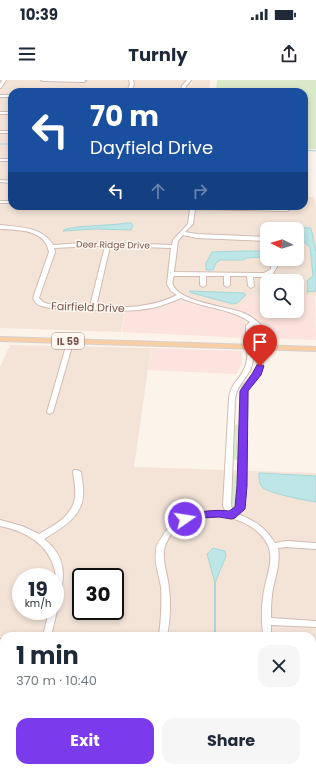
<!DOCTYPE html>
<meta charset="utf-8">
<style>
:root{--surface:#fff;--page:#f6f6f7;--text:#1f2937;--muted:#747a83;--accent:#7c3aed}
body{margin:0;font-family:Poppins,sans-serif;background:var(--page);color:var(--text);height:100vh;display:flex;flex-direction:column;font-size:15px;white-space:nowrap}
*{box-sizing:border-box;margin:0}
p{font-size:13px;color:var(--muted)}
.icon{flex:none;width:22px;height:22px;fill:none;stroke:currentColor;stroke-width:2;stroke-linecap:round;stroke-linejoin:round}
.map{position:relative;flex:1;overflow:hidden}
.details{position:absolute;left:0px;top:552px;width:316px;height:140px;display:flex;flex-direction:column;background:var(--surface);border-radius:12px 12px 0 0;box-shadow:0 2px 6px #0003}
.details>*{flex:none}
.guide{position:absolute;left:8px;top:8px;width:300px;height:122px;border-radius:12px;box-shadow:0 2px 6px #0003;background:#1a4fa0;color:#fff;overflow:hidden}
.needle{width:26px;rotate:275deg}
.buttons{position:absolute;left:260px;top:142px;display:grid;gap:8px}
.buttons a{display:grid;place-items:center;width:44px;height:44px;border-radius:8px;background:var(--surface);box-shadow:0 2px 6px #0003;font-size:20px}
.speed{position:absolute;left:12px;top:488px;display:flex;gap:8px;font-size:20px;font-weight:700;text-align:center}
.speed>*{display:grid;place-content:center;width:52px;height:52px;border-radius:50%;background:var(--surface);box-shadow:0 2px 6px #0003;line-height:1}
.speed small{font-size:10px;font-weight:400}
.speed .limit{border:2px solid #111;border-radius:6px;background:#fff;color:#111}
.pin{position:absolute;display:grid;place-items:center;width:34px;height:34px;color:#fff;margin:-41px -17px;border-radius:50% 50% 50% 0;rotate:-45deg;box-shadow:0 0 4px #0007}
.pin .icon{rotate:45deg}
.me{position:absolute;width:44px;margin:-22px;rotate:77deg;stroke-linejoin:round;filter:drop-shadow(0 0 3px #0008)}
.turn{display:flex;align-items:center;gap:14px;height:84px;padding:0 16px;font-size:18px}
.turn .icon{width:52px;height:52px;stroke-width:2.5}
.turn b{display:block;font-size:28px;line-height:34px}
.lanes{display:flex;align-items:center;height:38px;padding:0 16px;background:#0003;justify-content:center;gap:20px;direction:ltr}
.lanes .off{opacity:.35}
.round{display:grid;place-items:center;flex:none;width:42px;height:42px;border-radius:12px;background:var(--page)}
.head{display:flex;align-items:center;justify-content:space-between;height:68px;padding:0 16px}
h1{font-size:24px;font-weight:700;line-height:30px}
.cta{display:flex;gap:8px;margin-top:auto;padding:8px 16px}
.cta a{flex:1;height:46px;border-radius:12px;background:var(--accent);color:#fff;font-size:16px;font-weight:700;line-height:46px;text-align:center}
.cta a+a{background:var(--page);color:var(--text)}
.status{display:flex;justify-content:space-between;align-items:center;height:28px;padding:0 20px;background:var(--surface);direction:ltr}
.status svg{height:11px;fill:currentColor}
header{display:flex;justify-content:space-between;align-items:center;height:52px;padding:0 16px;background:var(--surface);font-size:18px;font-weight:700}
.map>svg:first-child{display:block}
.residential{fill:#f4e4d8;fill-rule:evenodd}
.commercial{fill:#fce3de}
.green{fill:#daeac8}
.water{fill:#bee6e6;stroke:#a4d7d8}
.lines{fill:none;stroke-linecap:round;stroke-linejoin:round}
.stream-far1{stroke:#a4d7d8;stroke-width:1}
.stream{stroke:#a4d7d8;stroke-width:2}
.minor-casing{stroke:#d1bbb2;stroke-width:2}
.major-casing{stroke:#d9d0cd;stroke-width:2}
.minor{fill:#fff;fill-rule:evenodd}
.major{fill:#f8cea5;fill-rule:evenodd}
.route{fill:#7c3aed;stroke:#51269a}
.labels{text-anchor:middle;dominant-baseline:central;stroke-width:3;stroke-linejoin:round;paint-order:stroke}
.far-street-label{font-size:9px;fill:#77564d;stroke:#fff7f1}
.shield{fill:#fff7f1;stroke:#a0867e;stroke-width:1}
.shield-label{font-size:10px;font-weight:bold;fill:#77564d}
.street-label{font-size:11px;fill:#77564d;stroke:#fff7f1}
</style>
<div class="status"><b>10:39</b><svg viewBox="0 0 49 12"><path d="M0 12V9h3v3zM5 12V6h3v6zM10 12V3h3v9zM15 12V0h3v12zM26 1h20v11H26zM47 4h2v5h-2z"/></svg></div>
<header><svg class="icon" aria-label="menu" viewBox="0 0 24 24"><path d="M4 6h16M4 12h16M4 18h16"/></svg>Turnly<svg class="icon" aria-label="share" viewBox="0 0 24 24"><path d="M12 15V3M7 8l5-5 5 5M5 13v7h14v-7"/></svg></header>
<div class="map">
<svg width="316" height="692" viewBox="0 0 316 692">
<rect width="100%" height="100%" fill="#fcf3ea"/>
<!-- residential -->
<g class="residential">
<path d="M0,0H210L209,12H12V126H304V117H314L316,127V216L297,215V201H267V214H253L237,230L229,232L181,219L160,228L125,230L121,252L0,248ZM267,149H297V179H267Z"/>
<path d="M10,265L151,268L134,387L316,393V692H0V287ZM21,497H55V531H21ZM81,497H115V531H81ZM4,556H312V688H4Z"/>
</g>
<!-- commercial -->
<g class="commercial">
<polygon points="253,214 267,214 267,231 297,231 297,215 315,216 316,260 261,258 260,244 250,234 237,230"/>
<polygon points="181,219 242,237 247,245 248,258 122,252 125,230 160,228"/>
<polygon points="151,268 242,271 242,284 236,294 148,290"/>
</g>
<!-- green -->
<g class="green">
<polygon points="217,0 316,0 316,69 304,69 304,12 216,12"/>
<polygon points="236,344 239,346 238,379 236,380 233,379 234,347"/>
<polygon points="236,394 238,395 236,427 233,428 230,426 233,396"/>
</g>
<!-- water -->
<g class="water">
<path d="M125,143H131L133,145L131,150L96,149L63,151C67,145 113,146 125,143Z"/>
<polygon points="267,146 311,148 316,172 316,211 307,212 308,207 307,201 313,196 310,167 305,163 297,161 297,149 267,149 267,153 266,152"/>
<polygon points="243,171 263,171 265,174 263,177 247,178 243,180 220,180 216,183 213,190 206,190 206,183 212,172"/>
<polygon points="189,211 244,213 246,215 237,223 233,224 192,213"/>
<path d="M259,393L316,396V422C307,421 269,413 263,408C259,405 259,398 259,393Z"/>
<polygon points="213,468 225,471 226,476 215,503 207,474"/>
</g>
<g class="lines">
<!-- stream-far1 -->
<g class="stream-far1">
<polyline points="0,64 12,64"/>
<polyline points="304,70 316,71"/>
</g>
<!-- stream -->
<polyline class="stream" points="215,503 215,556"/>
<defs>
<g id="minor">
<polygon points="2,0 6,0 1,8 0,8 0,4"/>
<polygon points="41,0 84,0 86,1 84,2 43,1"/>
<polygon points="129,0 133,0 134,4 131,12 127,12 130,4"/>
<polygon points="187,0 191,0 186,6 185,12 181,12 182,6"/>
<rect x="0" y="15" width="12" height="2"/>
<rect x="0" y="32" width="12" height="2"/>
<rect x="0" y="51" width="12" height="2"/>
<rect x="0" y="79" width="12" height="2"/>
<polygon points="0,100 12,101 12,103 0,102"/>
<rect x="0" y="121" width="12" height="2"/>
<path d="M142,126H197L287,129L289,130L287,131L195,129L193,144L185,152L197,154L267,157V161L197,158L183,155L178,161L174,192L264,193L271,189V179H277V187L273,193L276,195L299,197L302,206L301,207H297V201H295V200L275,199L269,195L265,197H253L254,206L251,208L248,206L247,196H230V205L227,207L224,205V196H206V205L203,207L200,205V196H174C173,198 172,202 173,205C178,221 226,227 241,232C248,234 256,240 261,245L263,286L258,296L248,307L245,419L244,429L238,434C256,442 264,446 275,463L286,461L316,463V469L286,467L278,468C281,484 274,500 272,515C271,523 271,530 271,538L316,541V547L271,545V556H263C262,543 261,530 263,517C267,488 282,470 253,448C239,438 221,435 204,437C187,438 171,449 165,466C161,479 168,495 169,508C171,524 170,540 167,556H159C161,540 162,523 161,507C159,495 154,483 156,471C156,465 159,461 162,457C174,434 202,429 226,432L223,426L229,318C231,303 240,300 245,287C250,275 246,259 246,246L250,242C230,228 203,228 181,218C171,222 162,226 152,228C125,233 97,230 69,229C60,228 50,229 42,226C37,225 35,222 33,218L49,172C45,149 19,150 0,149V145C19,147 43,147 53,165L95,162L172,165L173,160L188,144L190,129L144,127ZM95,166H105L90,226L48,224L43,222L39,218L55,172L54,168ZM110,166L171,168L167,204L171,211L177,215C151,228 124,228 96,227ZM254,245L255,246L257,286L253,294L242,307L237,419L236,428L233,430L231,426L235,318C238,303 246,300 251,288C256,275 252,259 252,247Z"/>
<polygon points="72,254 75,256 53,332 50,334 48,333 47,332 69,256"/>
<path d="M74,390H77L81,392C82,400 84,409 83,417C81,438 60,449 44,459C67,477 65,496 59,522L58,524L55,525C55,514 57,501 55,491C49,464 25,451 0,446V440L22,446L39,454C53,446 73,436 75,417C76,409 74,400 73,392Z"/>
<polygon points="55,528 57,531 51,556 43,556 49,531 55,531"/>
<rect x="0" y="559" width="4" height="8"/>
<rect x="312" y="635" width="4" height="8"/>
<polygon points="4,662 4,675 0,677 0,664"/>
<rect x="133" y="688" width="10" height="4"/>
<rect x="280" y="688" width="10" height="4"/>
</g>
<polygon id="major" points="0,257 316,267 316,271 0,261"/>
</defs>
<!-- minor casing -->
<use href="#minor" class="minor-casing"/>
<!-- major casing -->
<use href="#major" class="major-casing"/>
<!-- minor -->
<use href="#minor" class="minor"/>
<!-- major -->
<use href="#major" class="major"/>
</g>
<!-- route -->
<path class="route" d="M260,284L264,286L261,295L248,311L247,406L245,429L235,438L231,439L219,437L202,438L185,442L182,441L180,439L182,436C198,432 213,429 229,431L235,427L237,406L240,311L252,294L257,285Z"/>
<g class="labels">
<!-- far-street labels -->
<g class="far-street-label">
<text transform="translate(113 165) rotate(1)">Deer Ridge Drive</text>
</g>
<!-- shield labels -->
<rect class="shield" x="52" y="253" width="32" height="16" rx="3"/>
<g class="shield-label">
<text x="68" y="261">IL 59</text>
</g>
<!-- street labels -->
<g class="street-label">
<text transform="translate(88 227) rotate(2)">Fairfield Drive</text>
</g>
</g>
</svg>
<div class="buttons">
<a><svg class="needle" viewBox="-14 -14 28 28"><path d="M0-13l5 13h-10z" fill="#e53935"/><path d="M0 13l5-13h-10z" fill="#747a83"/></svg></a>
<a><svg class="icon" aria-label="search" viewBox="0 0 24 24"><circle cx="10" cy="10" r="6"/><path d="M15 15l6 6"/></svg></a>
</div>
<div class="speed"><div>19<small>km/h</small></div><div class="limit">30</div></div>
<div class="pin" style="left:260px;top:286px;background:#d93025"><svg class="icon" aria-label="arrive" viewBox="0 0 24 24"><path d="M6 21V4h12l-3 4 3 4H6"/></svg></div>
<svg class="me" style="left:185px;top:439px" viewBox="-20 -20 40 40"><circle r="17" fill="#7c3aed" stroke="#fff" stroke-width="3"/><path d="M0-11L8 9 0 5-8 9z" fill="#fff"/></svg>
<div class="guide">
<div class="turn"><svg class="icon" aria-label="left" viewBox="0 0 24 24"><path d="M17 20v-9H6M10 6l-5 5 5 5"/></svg><div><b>70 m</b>Dayfield Drive</div></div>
<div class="lanes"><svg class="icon" aria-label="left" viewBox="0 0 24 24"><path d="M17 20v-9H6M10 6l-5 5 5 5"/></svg><svg class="icon off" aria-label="ahead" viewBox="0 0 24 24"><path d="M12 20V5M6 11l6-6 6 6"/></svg><svg class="icon off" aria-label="right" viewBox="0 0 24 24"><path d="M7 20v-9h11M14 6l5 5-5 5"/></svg></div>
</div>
<section class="details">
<div class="head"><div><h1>1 min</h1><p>370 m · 10:40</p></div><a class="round"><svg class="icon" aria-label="close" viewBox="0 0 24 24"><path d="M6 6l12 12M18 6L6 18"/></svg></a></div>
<div class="cta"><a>Exit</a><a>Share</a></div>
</section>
</div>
